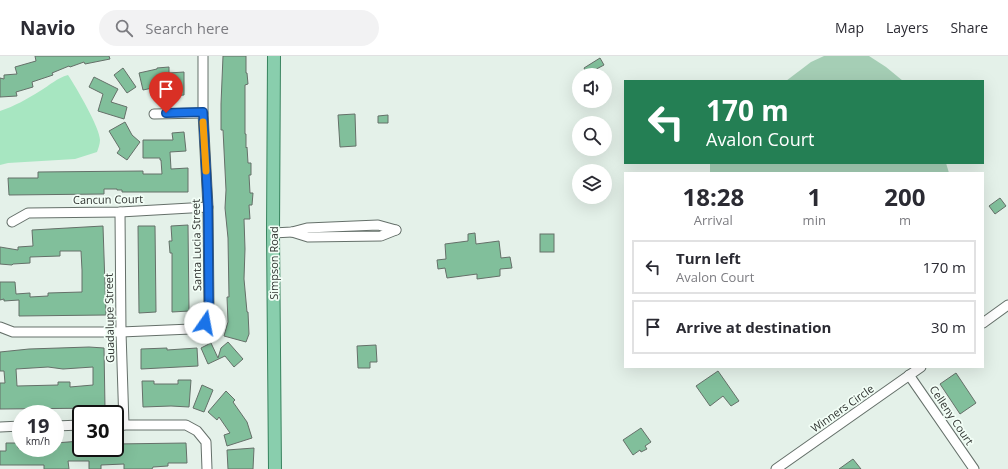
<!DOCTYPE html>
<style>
:root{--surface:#fff;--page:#f2f2f3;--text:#2b2b33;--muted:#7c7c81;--line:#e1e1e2}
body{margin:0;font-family:"Open Sans",sans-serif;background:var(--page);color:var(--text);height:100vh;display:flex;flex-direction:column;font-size:15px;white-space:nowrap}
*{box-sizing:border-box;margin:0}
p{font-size:13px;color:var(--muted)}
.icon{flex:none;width:22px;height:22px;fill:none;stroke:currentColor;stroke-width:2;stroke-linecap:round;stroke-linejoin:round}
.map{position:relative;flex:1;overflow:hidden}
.drawer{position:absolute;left:624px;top:116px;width:360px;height:196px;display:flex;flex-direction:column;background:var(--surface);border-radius:0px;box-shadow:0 4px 16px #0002}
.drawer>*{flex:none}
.banner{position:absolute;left:624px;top:24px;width:360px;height:84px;border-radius:0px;box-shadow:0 4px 16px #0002;background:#247f54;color:#fff;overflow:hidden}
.tools{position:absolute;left:572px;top:12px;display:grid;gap:8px}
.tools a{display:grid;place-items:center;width:40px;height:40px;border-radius:50%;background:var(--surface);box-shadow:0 4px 16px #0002;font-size:20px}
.speed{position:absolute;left:12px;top:349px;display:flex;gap:8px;font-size:20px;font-weight:700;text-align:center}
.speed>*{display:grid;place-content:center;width:52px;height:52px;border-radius:50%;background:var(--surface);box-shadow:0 4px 16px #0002;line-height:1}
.speed small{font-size:10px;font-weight:400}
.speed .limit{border:2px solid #111;border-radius:6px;background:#fff;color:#111}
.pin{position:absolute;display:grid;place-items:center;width:34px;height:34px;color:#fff;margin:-41px -17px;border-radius:50% 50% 50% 0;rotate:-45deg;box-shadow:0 0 4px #0007}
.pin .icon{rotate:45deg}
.me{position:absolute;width:44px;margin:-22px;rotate:12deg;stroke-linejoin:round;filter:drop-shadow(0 0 3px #0008)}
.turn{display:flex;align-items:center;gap:14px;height:84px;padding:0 16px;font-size:18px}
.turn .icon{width:52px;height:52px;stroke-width:2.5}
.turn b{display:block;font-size:28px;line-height:34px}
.eta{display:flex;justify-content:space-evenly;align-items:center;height:68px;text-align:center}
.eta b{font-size:24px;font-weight:700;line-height:28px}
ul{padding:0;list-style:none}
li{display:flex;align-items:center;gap:12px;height:54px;margin:0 8px 6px;padding:0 8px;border:2px solid var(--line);border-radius:0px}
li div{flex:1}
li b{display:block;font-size:15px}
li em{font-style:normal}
header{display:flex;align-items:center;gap:24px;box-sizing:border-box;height:56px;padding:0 20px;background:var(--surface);border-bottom:1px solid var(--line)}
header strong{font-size:19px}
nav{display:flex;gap:22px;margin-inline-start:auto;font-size:14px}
.search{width:280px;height:36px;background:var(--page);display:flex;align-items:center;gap:10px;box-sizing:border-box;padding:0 14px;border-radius:22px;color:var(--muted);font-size:15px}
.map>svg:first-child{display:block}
.green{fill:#a5ceb5}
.water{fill:#a7e6c1}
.building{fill:#81bf9b;stroke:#657069;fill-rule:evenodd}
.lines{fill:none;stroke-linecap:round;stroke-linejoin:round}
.minor-casing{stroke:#65706a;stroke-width:11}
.major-casing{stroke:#37835e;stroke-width:14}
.minor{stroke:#fff;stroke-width:9}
.major{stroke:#89cead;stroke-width:12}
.route-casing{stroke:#114b97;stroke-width:10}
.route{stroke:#1a73e8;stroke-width:7}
.slow{stroke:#f59e0b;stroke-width:7}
.labels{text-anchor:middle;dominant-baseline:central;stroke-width:3.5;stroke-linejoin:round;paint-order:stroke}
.street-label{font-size:11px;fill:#303431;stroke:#f2fef6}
</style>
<header>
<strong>Navio</strong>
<div class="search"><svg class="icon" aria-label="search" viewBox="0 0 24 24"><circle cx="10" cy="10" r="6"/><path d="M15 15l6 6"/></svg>Search here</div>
<nav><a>Map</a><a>Layers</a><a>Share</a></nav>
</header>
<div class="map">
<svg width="1008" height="413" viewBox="0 0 1008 413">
<rect width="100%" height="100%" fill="#e4f1e9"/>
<!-- green -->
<g class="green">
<polygon points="824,0 869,0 886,11 903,25 786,25 811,6"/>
<polygon points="710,107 946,107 949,117 710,117"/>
</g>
<!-- water -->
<path class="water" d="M68,19C76,31 100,72 100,84C100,88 98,93 97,96L75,103L8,107L0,109V55C15,50 27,43 40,35C50,29 57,22 68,19Z"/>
<!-- building -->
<g class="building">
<polygon points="35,0 109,0 110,3 85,8 84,6 70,11 69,10 52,17 53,19 32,26 33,31 16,36 17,40 0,41 0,22 4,23 4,19 17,18 15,11 36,5"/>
<polygon points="223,0 246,0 246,17 247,17 248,28 245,29 245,78 246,78 246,92 247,91 248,107 251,107 251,119 249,119 250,137 253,137 252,149 249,149 250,163 244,163 245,193 244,223 247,256 248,256 249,278 246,286 224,280 228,266 227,241 229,241 228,182 225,152 226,134 223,74 221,74 221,48"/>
<polygon points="600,2 604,9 587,18 584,12"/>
<polygon points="169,11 169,17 184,16 184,39 173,40 173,33 158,34 157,31 143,34 139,17 157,13 157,12"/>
<polygon points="123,12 136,31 127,37 114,19"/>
<polygon points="94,21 118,33 111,46 127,51 124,63 98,55 103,38 89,31"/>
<polygon points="355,58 356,90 340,91 338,59"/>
<polygon points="388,59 388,67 378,67 378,60"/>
<polygon points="125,66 132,79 140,86 127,104 117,97 120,93 109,75"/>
<polygon points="184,76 186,95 170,96 171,113 188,112 188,136 122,136 122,134 117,134 117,133 104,133 104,138 9,139 8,122 38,122 38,116 143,115 143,118 162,118 161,104 160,104 160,102 143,102 143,84 173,84 172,77"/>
<polygon points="1000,142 1006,150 995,158 989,150"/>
<polygon points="188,169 189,255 172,256 172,197 170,197 169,185 172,185 171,170"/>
<polygon points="103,170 106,259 19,260 19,244 4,245 4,243 0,244 0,226 15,226 16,238 30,237 30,241 48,240 48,237 82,236 82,214 81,195 60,195 60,200 30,201 30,207 13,208 12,209 0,208 0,191 18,194 18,191 33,190 32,174"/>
<polygon points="138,170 155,170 156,256 139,257"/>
<polygon points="475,177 476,188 499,185 501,202 510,201 512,212 500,213 500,220 477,223 477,218 447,222 445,212 438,213 437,204 446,203 445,188 468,185 468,178"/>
<rect x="540" y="178" width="14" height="18"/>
<polygon points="228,286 243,303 234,311 225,300 208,308 201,292 211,287 218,302 221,292"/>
<polygon points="376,289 377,306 370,306 370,312 358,312 357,290"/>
<path d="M89,291L104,292L105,352L0,353V327H5L4,315H0V296L29,293ZM48,311L63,313L93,311V329L70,331V326H58V329L17,330L16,313Z"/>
<polygon points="167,292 167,294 197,292 198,310 141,313 141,293"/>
<polygon points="718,315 739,345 731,350 723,340 710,350 696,330"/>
<polygon points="956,317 976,347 960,358 940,328"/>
<polygon points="178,324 191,324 189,351 171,350 143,351 142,325 154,325 154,328 178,328"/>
<polygon points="202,329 213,334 204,356 193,352"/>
<polygon points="226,335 235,344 233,346 247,366 252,382 227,390 224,379 230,377 219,361 217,364 208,356"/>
<polygon points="641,372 651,386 645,390 647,393 641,396 640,394 633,399 623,384"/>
<polygon points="81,385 81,392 115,392 115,388 186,387 187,407 168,407 168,410 153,411 152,413 124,413 124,408 101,409 101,413 89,413 89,405 68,405 69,413 44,413 44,409 0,409 0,395 6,395 6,387 18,387 18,392 56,392 55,387"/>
<polygon points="254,392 253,413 228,413 227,394"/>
<polygon points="853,403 861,413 839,413"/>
</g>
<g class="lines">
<defs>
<g id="minor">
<polyline points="154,58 203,57"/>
<polyline points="120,156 121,276 124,369"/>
<polyline points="12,166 28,157 120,156 208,151"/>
<polyline points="292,176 308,181 381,180 396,174"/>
<polyline points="273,177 292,176 307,172 378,169 396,174"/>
<polyline points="983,267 1008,249"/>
<polyline points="0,271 13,276 121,276 191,273 205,267 209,253 208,151 203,57 203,0"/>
<polyline points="909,319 974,413"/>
<polyline points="115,369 186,369 197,375 206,386 207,413"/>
<polyline points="55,370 81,369"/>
<polyline points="0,371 21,370"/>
<polyline points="776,413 921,311"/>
</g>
<polyline id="major" points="274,0 273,177 275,413"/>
</defs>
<!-- minor casing -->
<use href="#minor" class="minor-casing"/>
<!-- major casing -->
<use href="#major" class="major-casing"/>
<!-- minor -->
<use href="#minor" class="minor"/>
<!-- major -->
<use href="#major" class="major"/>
</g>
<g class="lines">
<defs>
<polyline id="route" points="166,57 203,56 208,151 209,252 205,267"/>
</defs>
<!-- route casing -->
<use href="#route" class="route-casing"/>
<!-- route -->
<use href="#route" class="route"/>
<!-- slow -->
<polyline class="slow" points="203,66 206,115"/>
</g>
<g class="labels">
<!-- street labels -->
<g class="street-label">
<text transform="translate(108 143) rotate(-1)">Cancun Court</text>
<text transform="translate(196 189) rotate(-91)">Santa Lucia Street</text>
<text transform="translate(273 207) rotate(-90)">Simpson Road</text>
<text transform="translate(109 262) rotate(-91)">Guadalupe Street</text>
<text transform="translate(842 352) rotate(-35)">Winners Circle</text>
<text transform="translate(952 359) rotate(56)">Celleny Court</text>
</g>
</g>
</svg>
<div class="tools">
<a><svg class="icon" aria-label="sound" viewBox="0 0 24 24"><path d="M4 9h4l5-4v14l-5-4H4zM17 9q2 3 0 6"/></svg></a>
<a><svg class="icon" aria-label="search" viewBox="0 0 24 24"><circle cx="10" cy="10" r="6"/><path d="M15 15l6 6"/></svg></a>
<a><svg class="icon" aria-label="layers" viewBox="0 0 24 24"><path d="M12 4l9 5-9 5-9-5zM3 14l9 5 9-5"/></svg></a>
</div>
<div class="speed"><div>19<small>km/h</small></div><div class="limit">30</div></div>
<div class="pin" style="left:166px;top:57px;background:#d93025"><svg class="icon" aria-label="arrive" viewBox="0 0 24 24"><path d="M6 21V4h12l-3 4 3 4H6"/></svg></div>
<svg class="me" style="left:205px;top:267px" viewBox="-20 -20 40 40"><circle r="19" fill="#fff"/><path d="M0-13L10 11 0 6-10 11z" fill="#1a73e8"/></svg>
<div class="banner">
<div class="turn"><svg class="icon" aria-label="left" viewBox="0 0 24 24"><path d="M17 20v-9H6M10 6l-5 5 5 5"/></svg><div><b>170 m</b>Avalon Court</div></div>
</div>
<section class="drawer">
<div class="eta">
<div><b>18:28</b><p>Arrival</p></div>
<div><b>1</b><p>min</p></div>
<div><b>200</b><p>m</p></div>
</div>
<ul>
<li><svg class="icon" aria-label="left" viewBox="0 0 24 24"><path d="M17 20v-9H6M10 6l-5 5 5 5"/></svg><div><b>Turn left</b><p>Avalon Court</p></div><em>170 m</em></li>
<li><svg class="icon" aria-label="arrive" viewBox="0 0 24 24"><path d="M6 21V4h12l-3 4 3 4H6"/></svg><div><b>Arrive at destination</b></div><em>30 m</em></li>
</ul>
</section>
</div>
